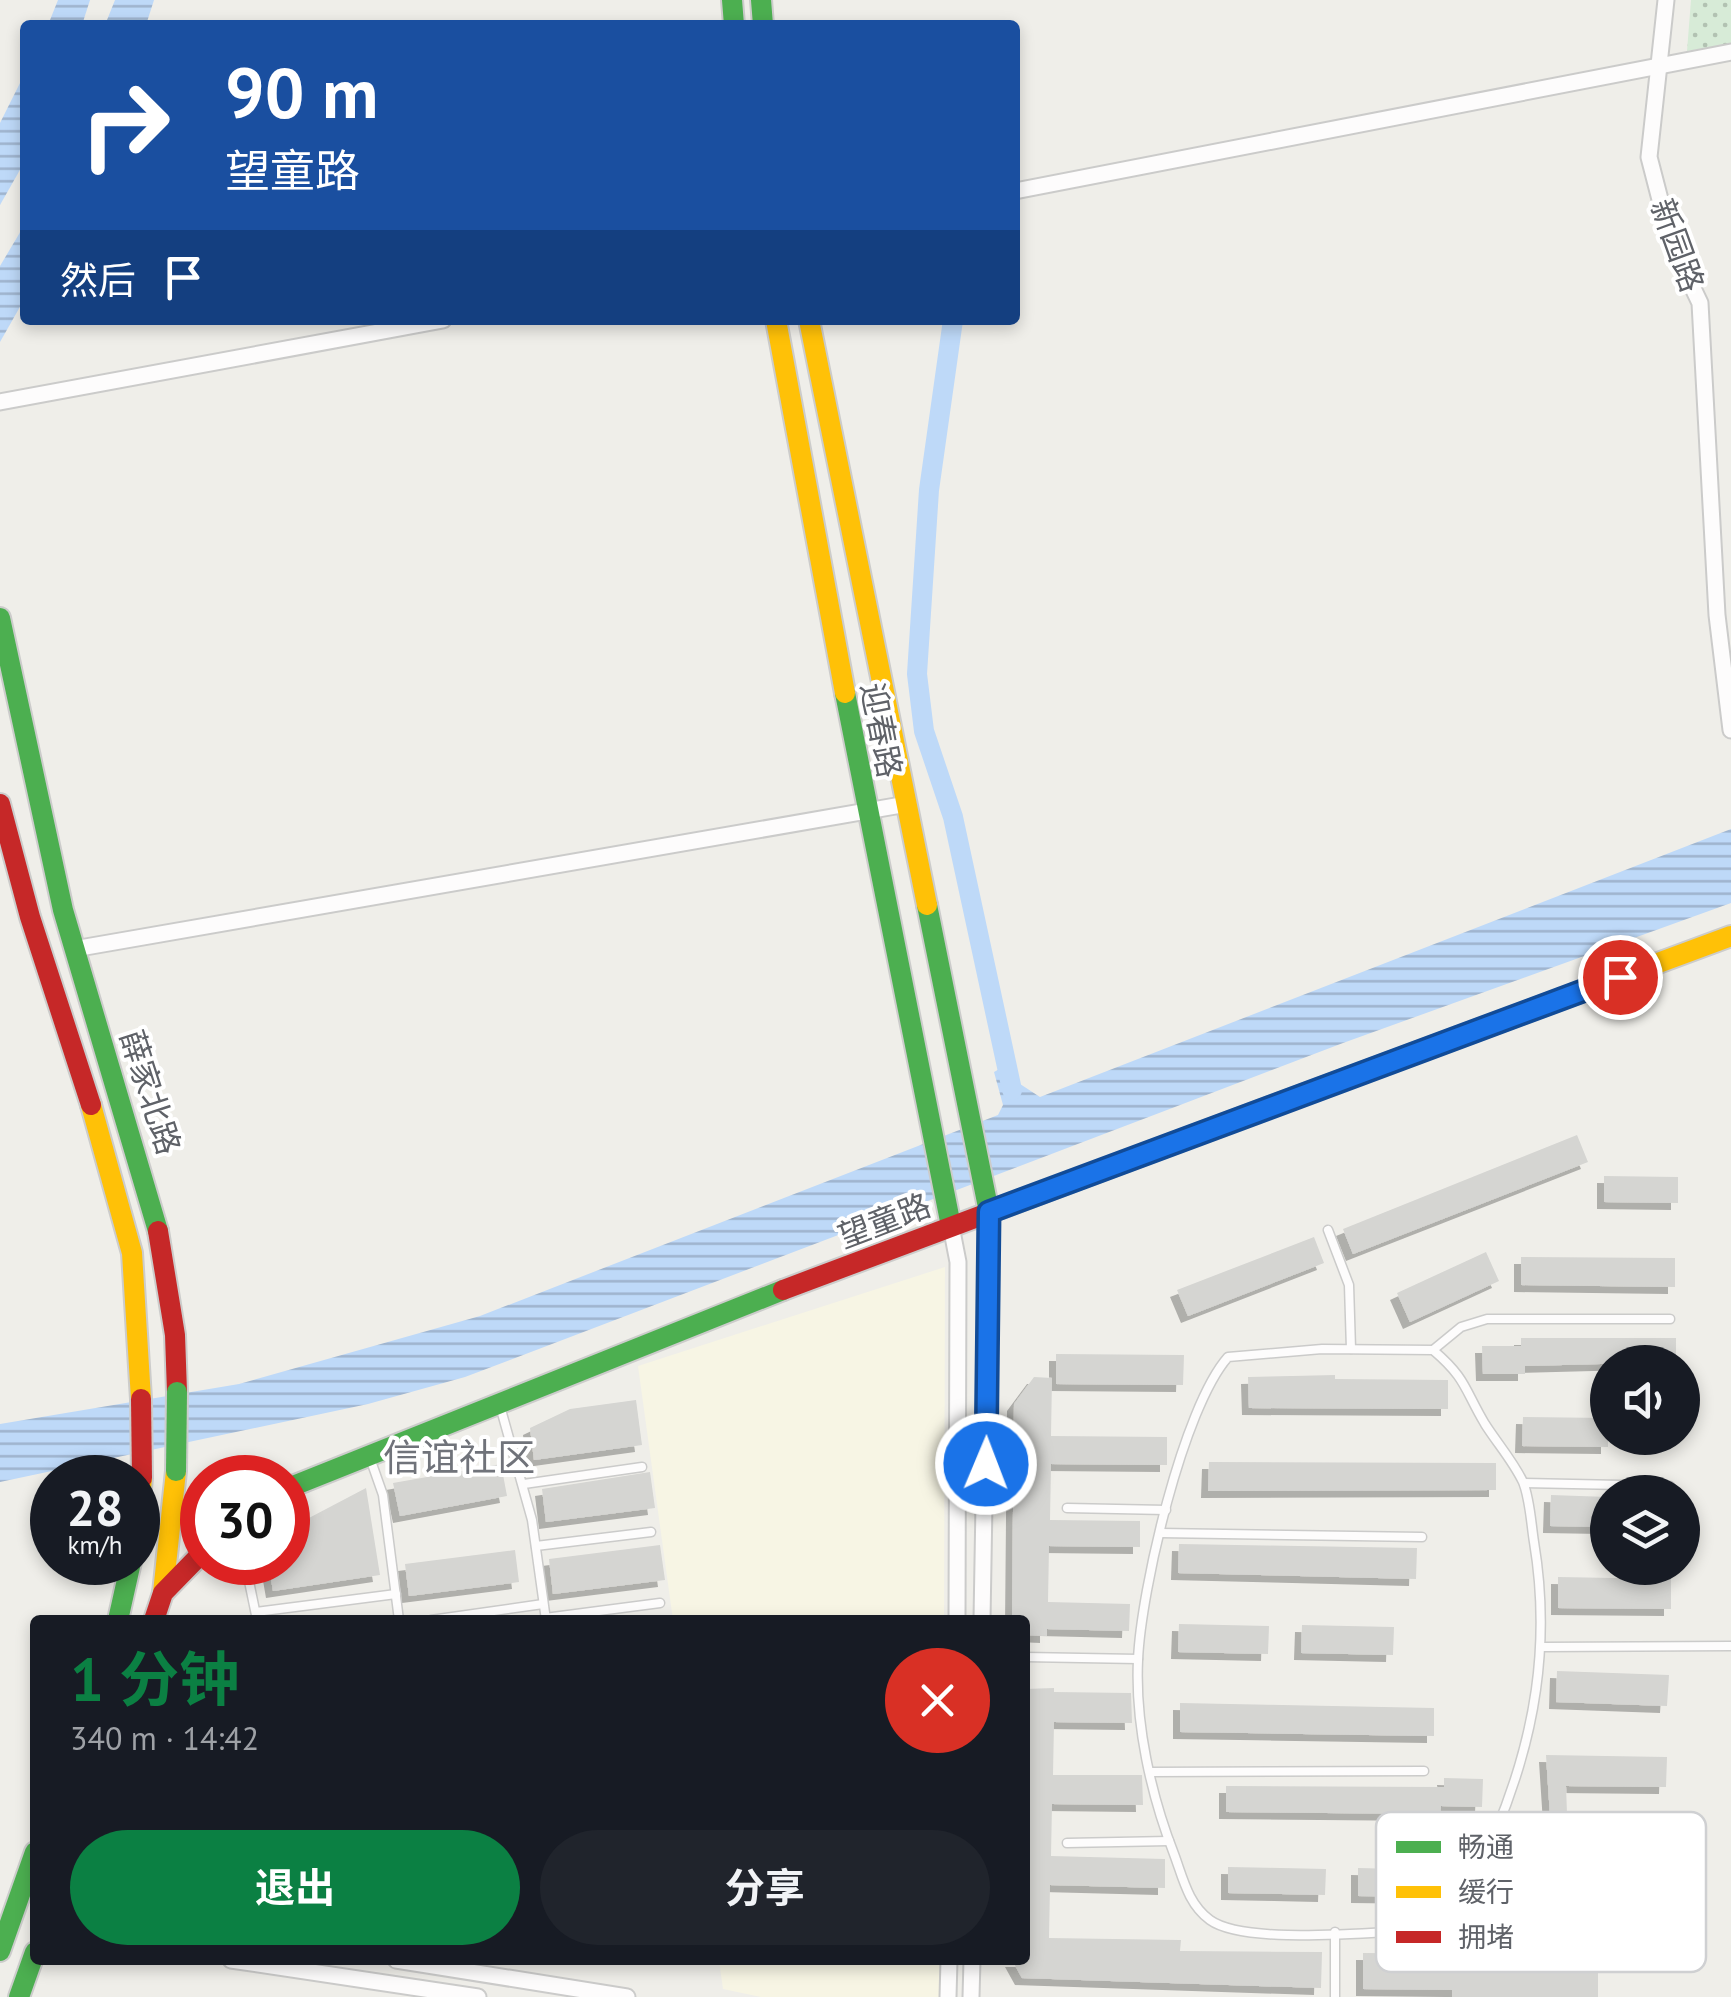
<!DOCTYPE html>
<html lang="zh">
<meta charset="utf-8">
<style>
:root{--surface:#171b24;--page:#20242c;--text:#f1f3f6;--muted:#9ea1a6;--accent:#0b8043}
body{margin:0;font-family:"PT Sans","Noto Sans SC",sans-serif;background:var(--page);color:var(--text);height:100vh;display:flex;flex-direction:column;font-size:38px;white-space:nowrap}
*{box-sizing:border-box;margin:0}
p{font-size:32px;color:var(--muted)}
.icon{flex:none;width:55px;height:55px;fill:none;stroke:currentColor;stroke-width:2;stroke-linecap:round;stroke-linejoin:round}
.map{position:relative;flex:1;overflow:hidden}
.drawer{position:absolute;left:30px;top:1615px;width:1000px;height:350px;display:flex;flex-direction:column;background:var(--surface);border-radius:10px;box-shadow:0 5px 15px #0003}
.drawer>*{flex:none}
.banner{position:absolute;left:20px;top:20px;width:1000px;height:305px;border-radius:10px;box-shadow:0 5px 15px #0003;background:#1a4fa0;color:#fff;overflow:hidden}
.buttons{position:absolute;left:1590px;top:1345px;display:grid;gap:20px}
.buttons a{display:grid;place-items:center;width:110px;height:110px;border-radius:50%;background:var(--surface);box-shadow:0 5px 15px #0003;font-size:50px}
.speed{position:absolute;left:30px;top:1455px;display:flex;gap:20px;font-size:50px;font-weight:700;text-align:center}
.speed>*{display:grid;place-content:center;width:130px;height:130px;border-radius:50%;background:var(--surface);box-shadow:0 5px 15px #0003;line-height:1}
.speed small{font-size:25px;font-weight:400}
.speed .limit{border:15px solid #d22;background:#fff;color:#111}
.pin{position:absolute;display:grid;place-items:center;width:85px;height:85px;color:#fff;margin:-42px;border:5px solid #fff;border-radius:50%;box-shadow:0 2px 10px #0007}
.me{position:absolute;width:110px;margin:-55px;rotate:1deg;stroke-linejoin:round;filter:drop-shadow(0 0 8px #0008)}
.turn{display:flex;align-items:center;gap:35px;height:210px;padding:0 40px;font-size:45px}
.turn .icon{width:130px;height:130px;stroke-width:2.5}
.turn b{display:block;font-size:70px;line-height:85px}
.then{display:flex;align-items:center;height:95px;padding:0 40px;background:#0003;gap:20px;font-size:38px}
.round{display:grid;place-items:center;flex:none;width:105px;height:105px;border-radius:52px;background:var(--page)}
.summary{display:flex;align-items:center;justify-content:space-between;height:170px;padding:0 40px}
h1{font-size:60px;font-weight:700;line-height:75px;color:var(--accent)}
.primary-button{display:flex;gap:20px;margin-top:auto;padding:20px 40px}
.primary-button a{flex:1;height:115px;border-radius:60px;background:var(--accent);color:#fff;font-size:40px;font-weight:700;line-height:115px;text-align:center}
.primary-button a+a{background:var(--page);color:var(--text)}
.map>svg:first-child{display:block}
.commercial{fill:#f7f5e4}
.garden{fill:url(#garden-dots)}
.water{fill:url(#water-rules)}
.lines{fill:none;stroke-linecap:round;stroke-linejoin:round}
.canal{stroke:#bed9f8;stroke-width:20}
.building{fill:#d5d5d2;filter:url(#shadow)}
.lane-casing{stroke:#cbcbca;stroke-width:11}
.street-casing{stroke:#cbcbca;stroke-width:19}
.fast-casing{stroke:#cccccb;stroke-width:24}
.slow-casing{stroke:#cccccb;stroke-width:24}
.jam-casing{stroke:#cccccb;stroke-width:24}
.lane{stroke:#fdfcfc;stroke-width:8}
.street{stroke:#fdfcfc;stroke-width:15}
.fast{stroke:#4caf50;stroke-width:20}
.slow{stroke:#ffc107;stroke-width:20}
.jam{stroke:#c62828;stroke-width:20}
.fast-bridge-casing{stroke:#cccccb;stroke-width:24;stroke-linecap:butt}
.jam-bridge-casing{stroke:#cccccb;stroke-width:24;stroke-linecap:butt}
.fast-bridge{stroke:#4caf50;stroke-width:20}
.jam-bridge{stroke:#c62828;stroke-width:20}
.route-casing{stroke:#114b97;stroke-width:25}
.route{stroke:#1a73e8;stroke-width:18}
.labels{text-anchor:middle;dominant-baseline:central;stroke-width:8;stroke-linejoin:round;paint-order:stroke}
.street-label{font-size:32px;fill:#5f6268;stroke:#fff}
.quarter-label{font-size:38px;fill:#70737a;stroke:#fff}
.key{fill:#fff;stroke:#cfd0d2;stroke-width:2.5}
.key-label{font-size:28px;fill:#5f6268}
</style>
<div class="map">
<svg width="1731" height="1997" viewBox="0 0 1731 1997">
<defs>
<pattern id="garden-dots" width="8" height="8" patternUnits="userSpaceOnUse" patternTransform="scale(2.5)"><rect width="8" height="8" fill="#d7ebd7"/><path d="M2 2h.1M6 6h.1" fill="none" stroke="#b2c2b2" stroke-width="1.8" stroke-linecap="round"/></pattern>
<pattern id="water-rules" width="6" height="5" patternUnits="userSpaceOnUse" patternTransform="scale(2.5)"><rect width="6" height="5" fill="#bed9f8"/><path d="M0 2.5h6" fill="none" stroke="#9eb3cd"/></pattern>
<filter id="shadow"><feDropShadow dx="-7" dy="7" stdDeviation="0" flood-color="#0004"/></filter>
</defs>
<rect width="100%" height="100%" fill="#efeee9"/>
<!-- commercial -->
<g class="commercial">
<polygon points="945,1267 944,1620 673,1620 638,1366"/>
<polygon points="719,1960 943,1960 943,1997 761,1997 723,1989"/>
</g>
<!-- garden -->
<polygon class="garden" points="1691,0 1731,0 1731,44 1687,51"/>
<!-- water -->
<g class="water">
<polygon points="58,0 90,0 82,25 48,25"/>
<polygon points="115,0 154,0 146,25 105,25"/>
<polygon points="25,73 25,161 0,205 0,123"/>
<polygon points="25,224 25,298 0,342 0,266"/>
<polygon points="1731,829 1731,903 1343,1043 465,1377 368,1404 0,1482 0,1424 239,1384 480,1316 998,1115 1003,1105 994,1072 1013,1062 1017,1082 1040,1097"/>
</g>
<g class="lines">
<!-- canal -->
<polyline class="canal" points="953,320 929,490 917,674 924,731 953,817 1012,1090"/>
</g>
<!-- building -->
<g class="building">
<polygon points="1577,1135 1588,1162 1353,1254 1343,1229"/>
<polygon points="1604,1176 1678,1177 1678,1203 1604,1202"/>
<polygon points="1314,1237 1324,1263 1188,1316 1177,1290"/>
<polygon points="1486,1252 1499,1281 1410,1322 1397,1293"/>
<polygon points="1521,1257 1675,1258 1675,1287 1521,1285"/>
<polygon points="1521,1338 1676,1338 1676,1362 1525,1366 1525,1374 1483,1374 1482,1346 1521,1346"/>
<polygon points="1056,1354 1184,1355 1183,1385 1056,1384"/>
<polygon points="1335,1375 1335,1379 1448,1380 1448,1409 1249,1408 1248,1377"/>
<polygon points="1034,1377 1052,1378 1051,1436 1167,1437 1167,1465 1051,1464 1050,1520 1140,1521 1140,1547 1049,1546 1048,1602 1130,1604 1129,1631 1047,1629 1047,1636 1025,1635 1025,1620 1012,1620 1014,1404"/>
<polygon points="636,1400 642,1445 534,1460 530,1428 570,1409"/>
<polygon points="1523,1417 1608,1418 1608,1447 1522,1446"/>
<polygon points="1209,1462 1496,1463 1496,1490 1208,1491"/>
<polygon points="501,1464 507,1496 400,1516 393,1483"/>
<polygon points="650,1472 655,1508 546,1522 542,1489"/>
<polygon points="366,1488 380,1575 273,1591 268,1562 288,1562 288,1529"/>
<polygon points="1551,1495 1608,1497 1608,1527 1550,1526"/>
<polygon points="1179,1544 1417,1548 1416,1579 1178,1573"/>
<polygon points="660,1545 665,1580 553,1594 549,1559"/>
<polygon points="515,1550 519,1582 409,1596 405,1564"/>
<polygon points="1558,1577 1671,1579 1671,1609 1558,1608"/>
<polygon points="1179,1624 1269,1626 1268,1654 1178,1652"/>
<polygon points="1302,1625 1394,1627 1393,1655 1301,1653"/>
<polygon points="1557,1671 1669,1675 1667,1706 1556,1702"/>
<polygon points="1054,1688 1054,1692 1131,1693 1132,1723 1054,1722 1053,1775 1142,1775 1143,1805 1052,1804 1051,1856 1165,1859 1165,1888 1050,1885 1049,1938 1181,1940 1180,1951 1322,1952 1321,1988 1022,1978 1012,1960 1025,1960 1025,1689"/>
<polygon points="1180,1703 1434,1708 1434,1736 1180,1732"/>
<polygon points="1546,1755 1667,1757 1666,1787 1566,1786 1571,1924 1511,1922 1512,1875 1523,1875 1524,1816 1550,1816"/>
<polygon points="1444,1778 1483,1779 1482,1807 1441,1806 1440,1814 1226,1812 1226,1786 1444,1787"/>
<polygon points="1228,1867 1326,1869 1325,1895 1228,1893"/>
<polygon points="1358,1868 1440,1870 1440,1897 1358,1896"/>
<polygon points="1363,1953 1497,1954 1497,1965 1598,1966 1598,1997 1452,1997 1452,1990 1363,1989"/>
</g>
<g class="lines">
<defs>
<g id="lane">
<polyline points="1328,1230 1349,1285 1351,1349"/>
<path d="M1322,1349L1433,1350C1467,1379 1464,1389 1485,1424C1497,1443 1513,1461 1523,1482C1530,1499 1531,1523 1534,1542C1551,1644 1535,1738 1495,1833C1478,1872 1466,1911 1428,1930C1379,1931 1246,1946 1210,1920C1188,1904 1183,1878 1174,1854C1151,1795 1135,1724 1138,1660C1141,1590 1183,1408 1228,1357Z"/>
<polyline points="1433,1350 1461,1327 1487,1319 1670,1319"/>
<polyline points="500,1406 532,1520 546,1620"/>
<polyline points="370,1458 383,1495 399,1620"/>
<polyline points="1524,1483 1670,1486"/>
<polyline points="524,1484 642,1467"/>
<polyline points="1067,1508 1166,1510"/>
<polyline points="1160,1533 1422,1537"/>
<polyline points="536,1546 651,1532"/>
<polyline points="245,1562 257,1620"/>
<polyline points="256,1612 396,1594"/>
<polyline points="545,1618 660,1603"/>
<polyline points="431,1620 543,1604"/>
<polyline points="1543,1647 1731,1646"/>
<polyline points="1025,1657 1138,1659"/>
<polyline points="1150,1772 1424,1771"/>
<polyline points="1067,1843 1169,1841"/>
<polyline points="1335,1997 1335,1932"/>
</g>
<g id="street">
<polyline points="1666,0 1649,157 1671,242 1700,303 1717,615 1731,730"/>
<polyline points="1015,191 1731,52"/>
<polyline points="0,402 443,320"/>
<polyline points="74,949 907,804"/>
<polyline points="951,1226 958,1262 957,1620"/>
<polyline points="982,1620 989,1212"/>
<polyline points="231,1960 478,1997"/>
<polyline points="396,1960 627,1997"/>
<polyline points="948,1997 949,1960"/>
<polyline points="971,1997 972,1960"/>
</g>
<g id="fast">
<polyline points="732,0 734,25"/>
<polyline points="761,0 763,25"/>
<polyline points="0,618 63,910 158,1231"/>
<polyline points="845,693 951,1226"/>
<polyline points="927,905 989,1212"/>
<polyline points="288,1488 783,1290"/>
<polyline points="118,1620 131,1562"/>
<polyline points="0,1951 35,1852"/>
<polyline points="19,1997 35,1952"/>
</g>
<g id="slow">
<polyline points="776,320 845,693"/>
<polyline points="809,320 927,905"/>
<polyline points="91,1105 132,1253 141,1399"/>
<polyline points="1270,1107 1731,936"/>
<polyline points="138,1521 142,1478"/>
<polyline points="163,1593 176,1471"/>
</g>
<g id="jam">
<polyline points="0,804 30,917 91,1105"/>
<polyline points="158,1231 175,1335 177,1392"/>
<polyline points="783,1290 1270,1107"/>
<polyline points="154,1620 163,1593 202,1553"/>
</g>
</defs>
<!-- lane casing -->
<use href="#lane" class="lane-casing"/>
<!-- street casing -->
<use href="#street" class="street-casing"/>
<!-- fast casing -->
<use href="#fast" class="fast-casing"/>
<!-- slow casing -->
<use href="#slow" class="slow-casing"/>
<!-- jam casing -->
<use href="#jam" class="jam-casing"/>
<!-- lane -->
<use href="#lane" class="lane"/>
<!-- street -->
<use href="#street" class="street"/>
<!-- fast -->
<use href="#fast" class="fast"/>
<!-- slow -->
<use href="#slow" class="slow"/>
<!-- jam -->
<use href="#jam" class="jam"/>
<defs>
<polyline id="fast-bridge" points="176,1471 177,1392"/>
<polyline id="jam-bridge" points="141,1399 142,1478"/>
</defs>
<!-- fast-bridge casing -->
<use href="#fast-bridge" class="fast-bridge-casing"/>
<!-- jam-bridge casing -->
<use href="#jam-bridge" class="jam-bridge-casing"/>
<!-- fast-bridge -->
<use href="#fast-bridge" class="fast-bridge"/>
<!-- jam-bridge -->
<use href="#jam-bridge" class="jam-bridge"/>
</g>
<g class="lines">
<defs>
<polyline id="route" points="986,1464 989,1212 1620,977"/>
</defs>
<!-- route casing -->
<use href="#route" class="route-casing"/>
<!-- route -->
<use href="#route" class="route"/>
</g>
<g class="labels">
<!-- street labels -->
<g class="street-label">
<text transform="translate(1678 245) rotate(70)">新园路</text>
<text transform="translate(882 730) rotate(79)">迎春路</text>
<text transform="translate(151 1092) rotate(72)">薛家北路</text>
<text transform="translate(884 1220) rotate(-21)">望童路</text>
</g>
<!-- quarter labels -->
<g class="quarter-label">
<text x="459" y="1456">信谊社区</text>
</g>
</g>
<!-- legend -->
<rect x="1376" y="1812" width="330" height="160" rx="15" class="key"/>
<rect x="1396" y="1841" width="45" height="12" fill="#4caf50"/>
<rect x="1396" y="1886" width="45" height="12" fill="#ffc107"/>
<rect x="1396" y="1931" width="45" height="12" fill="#c62828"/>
<g class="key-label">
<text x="1458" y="1857">畅通</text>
<text x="1458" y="1902">缓行</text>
<text x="1458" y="1947">拥堵</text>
</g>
</svg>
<div class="buttons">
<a><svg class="icon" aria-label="sound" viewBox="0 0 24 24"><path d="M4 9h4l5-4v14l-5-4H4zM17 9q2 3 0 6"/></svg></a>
<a><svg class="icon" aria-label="layers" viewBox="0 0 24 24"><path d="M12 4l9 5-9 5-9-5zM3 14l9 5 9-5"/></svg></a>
</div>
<div class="speed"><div>28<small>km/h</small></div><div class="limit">30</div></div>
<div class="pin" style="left:1620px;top:977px;background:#d93025"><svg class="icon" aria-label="arrive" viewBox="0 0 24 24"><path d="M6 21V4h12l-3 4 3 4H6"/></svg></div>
<svg class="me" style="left:986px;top:1464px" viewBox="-20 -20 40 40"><circle r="17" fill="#1a73e8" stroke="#fff" stroke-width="3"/><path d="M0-11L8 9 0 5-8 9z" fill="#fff"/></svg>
<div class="banner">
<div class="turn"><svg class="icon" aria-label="right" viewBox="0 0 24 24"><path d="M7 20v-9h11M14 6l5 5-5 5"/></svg><div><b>90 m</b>望童路</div></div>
<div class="then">然后<svg class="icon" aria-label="arrive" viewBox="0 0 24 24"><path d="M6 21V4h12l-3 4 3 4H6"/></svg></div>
</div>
<section class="drawer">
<div class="summary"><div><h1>1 分钟</h1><p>340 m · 14:42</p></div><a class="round" style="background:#d93025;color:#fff"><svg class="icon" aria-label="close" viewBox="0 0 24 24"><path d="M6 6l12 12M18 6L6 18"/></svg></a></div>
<div class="primary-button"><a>退出</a><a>分享</a></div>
</section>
</div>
